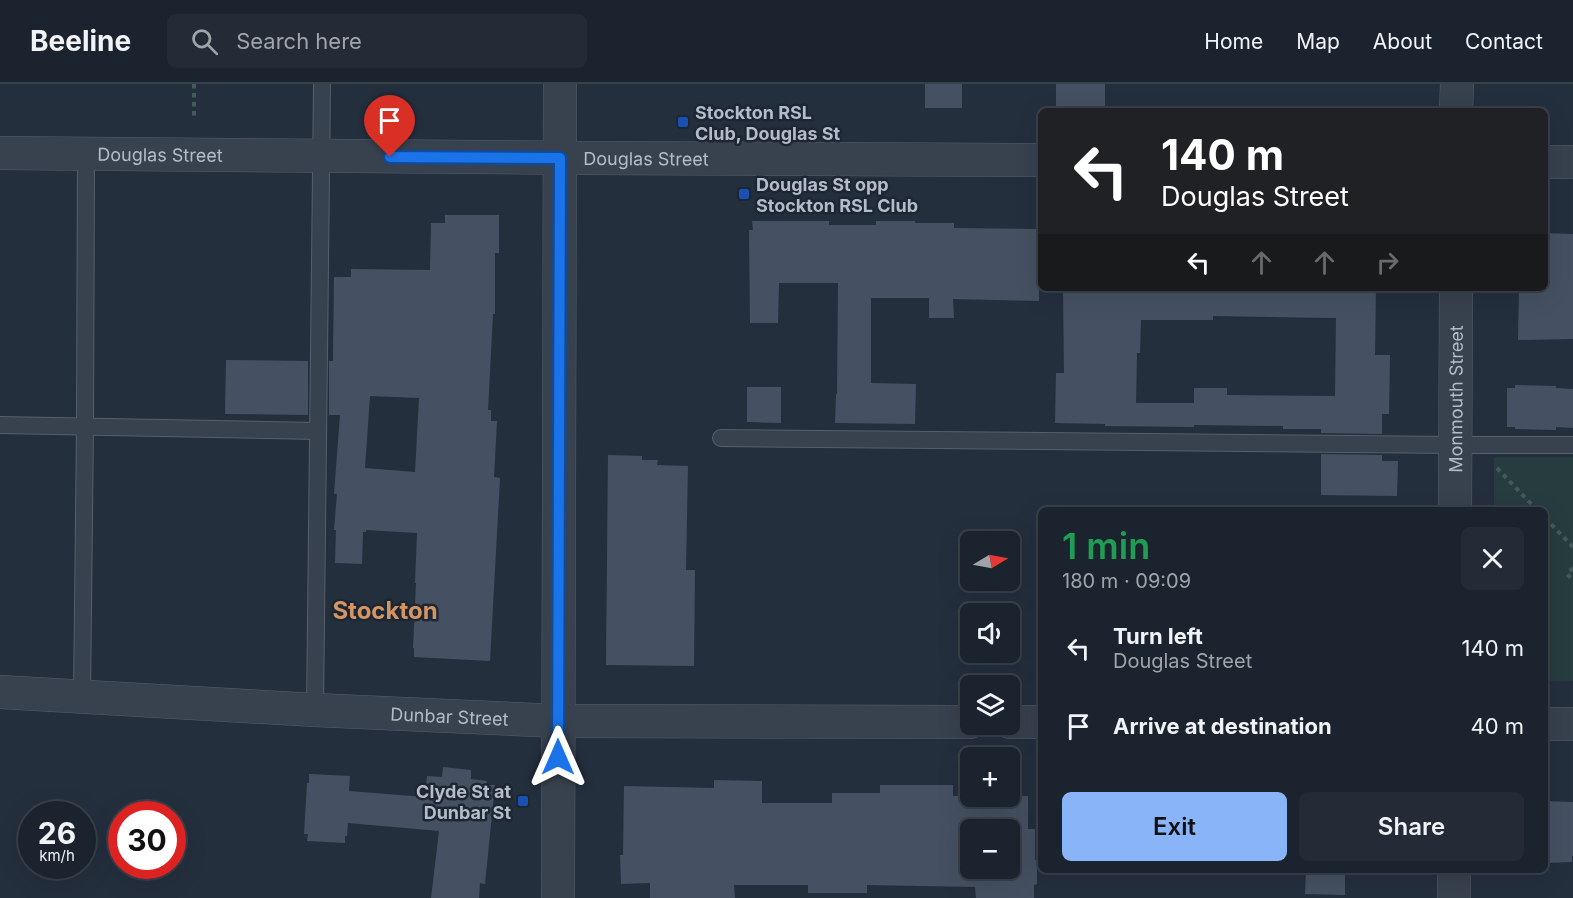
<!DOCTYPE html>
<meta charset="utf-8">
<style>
:root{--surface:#1b232e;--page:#242b36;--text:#f1f3f6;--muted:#a0a4aa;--line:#39404a;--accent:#8ab4f8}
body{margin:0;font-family:Inter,sans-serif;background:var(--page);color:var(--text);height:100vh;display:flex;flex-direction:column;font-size:22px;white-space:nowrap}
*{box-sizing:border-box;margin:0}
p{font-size:20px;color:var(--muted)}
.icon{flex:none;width:33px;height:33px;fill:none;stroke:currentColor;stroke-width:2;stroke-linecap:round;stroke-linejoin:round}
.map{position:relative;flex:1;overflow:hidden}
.sheet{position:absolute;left:1038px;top:423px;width:510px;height:366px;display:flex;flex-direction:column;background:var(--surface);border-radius:9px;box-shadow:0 6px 24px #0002,0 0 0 2px var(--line)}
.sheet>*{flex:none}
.hud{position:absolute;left:1038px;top:24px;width:510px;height:183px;border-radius:9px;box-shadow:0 6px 24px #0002,0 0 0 2px var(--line);background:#202124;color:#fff;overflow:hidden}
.needle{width:39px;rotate:80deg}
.tools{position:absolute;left:960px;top:447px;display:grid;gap:12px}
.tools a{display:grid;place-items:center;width:60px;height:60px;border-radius:9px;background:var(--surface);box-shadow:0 6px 24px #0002,0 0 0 2px var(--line);font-size:30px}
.speed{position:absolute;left:18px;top:717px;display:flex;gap:12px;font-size:30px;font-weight:700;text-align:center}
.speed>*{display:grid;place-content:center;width:78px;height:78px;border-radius:50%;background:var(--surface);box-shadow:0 6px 24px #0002,0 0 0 2px var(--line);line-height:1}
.speed small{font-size:15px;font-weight:400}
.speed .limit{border:9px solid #d22;background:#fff;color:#111}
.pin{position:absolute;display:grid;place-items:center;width:51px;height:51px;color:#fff;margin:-62px -26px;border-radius:50% 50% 50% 0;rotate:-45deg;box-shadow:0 0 6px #0007}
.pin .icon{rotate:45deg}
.me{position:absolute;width:66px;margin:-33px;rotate:0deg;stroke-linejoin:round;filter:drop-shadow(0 0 4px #0008)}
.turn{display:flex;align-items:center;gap:21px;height:126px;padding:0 24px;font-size:27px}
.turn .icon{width:78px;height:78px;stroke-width:2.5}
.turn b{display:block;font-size:42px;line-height:51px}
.lanes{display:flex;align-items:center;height:57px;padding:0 24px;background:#0003;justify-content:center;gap:30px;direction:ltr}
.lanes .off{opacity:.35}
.round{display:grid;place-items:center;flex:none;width:63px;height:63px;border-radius:9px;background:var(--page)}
.headline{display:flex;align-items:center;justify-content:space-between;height:102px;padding:0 24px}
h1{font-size:36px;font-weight:600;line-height:45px;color:#1e9e55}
.button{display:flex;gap:12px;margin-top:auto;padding:12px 24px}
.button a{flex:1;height:69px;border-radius:9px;background:var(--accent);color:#111;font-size:24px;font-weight:600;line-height:69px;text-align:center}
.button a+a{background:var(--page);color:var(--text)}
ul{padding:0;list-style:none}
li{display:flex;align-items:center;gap:18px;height:78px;padding:0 24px}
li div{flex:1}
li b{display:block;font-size:22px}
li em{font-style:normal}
header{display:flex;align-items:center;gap:36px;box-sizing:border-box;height:84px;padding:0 30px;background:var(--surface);border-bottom:2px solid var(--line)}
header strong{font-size:28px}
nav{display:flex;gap:33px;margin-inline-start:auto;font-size:21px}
.search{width:420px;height:54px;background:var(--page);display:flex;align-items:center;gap:15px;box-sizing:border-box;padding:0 21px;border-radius:9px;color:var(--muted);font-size:22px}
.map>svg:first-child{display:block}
.green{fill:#263c3f}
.building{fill:#455162;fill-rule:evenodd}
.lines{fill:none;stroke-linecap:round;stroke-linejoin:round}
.service-casing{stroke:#565f6c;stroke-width:18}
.minor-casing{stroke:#565f6c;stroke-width:34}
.path{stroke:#44595c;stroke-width:4;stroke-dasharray:4.5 4.5;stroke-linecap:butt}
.service{stroke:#38414e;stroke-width:16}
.minor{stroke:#38414e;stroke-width:33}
.route-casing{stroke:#114b97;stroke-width:15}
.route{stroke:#1a73e8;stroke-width:10}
.transit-dot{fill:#1a4fb4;stroke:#1d2633;stroke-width:2}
.labels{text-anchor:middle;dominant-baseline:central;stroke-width:5;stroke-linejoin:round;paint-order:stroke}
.poi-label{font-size:18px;font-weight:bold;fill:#b4bcc9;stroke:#1d2633;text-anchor:start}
.street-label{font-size:18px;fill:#b4bcc9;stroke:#1d2633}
.district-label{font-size:24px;font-weight:bold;fill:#d59563;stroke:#1d2633}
</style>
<header>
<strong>Beeline</strong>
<div class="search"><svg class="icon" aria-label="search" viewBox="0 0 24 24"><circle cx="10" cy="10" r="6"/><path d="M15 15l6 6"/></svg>Search here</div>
<nav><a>Home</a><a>Map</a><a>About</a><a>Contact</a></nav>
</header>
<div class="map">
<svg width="1573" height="814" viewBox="0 0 1573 814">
<rect width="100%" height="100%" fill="#242f3e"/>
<!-- green -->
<polygon class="green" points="1494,373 1573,373 1573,597 1545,597 1545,426 1494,426"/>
<!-- building -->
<g class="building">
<rect x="925" y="0" width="37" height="24"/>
<polygon points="1056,0 1105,0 1105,22 1085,23 1085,25 1056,26"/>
<path d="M445,131H499V169H495V230H493L488,326H491V337H497L494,393L500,394L490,577L414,573V564H413L416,499H415L417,449L366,446V448H363L362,480L335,479L336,446H334L337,410H334L340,331H329V277H333L334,193H351V185L430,186L431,139H445ZM370,312L419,314L415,388L365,384Z"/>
<polygon points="752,137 829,137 829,141 876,141 876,137 915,137 915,139 954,139 954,144 1039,145 1039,217 953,215 954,234 929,234 929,214 871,214 871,299 916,300 915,340 835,339 836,310 837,310 838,199 779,199 778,239 750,239 749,146 753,146"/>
<polygon points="1545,149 1573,150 1573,255 1518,256 1519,204 1545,204"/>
<polygon points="1063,204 1376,204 1375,271 1390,271 1389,330 1382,330 1382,350 1321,349 1321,345 1283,345 1283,342 1194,341 1194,304 1227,304 1227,311 1335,312 1336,234 1329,234 1213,232 1213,236 1141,236 1140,269 1137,269 1136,319 1194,319 1194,343 1105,342 1105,340 1055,339 1056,289 1064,289"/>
<polygon points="226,276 308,277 308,331 225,330"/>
<polygon points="1515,301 1556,302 1556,304 1573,305 1573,344 1556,343 1556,346 1515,345 1515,343 1507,343 1507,304 1515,304"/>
<polygon points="747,303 781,303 781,339 747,338"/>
<polygon points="1321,370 1382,371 1382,377 1398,377 1397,412 1321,411"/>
<polygon points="608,371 642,372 642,376 658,376 657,381 688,382 686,486 695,486 694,582 606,581"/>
<polygon points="443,683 471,686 471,695 487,697 486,701 495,701 485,800 480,799 479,814 431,814 439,747 348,739 347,752 345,752 345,759 307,757 308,750 304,750 307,699 309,699 309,690 350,692 349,707 425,713 427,692 442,693"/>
<path d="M714,696L762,697V719H832V709H880V701H953V712H1028V745H1035V776H1037V800L1034,801V814H976L975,803L920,802L867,801V809H808V801H734L735,814H650V799L621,800L620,771H623L624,702L714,704ZM970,746H1010V784H970Z"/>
<polygon points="1545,717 1573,718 1573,772 1572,772 1572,778 1545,779"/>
<polygon points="1306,786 1345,786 1345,811 1305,810"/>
</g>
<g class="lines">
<defs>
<g id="service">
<polyline points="0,341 318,347"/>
<polyline points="721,354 1455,361 1573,361"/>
<polyline points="82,612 85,343 86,70"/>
<polyline points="315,626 322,0"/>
</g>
<g id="minor">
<polyline points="1456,27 1457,0"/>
<path id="s1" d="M0,69L586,74L1041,76"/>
<polyline points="1545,78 1573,78"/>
<path id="s2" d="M1455,426L1456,204"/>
<path id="s3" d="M0,608L315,626L558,637L970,638"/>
<polyline points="1010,638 1041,638"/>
<polyline points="1545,640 1573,640"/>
<polyline points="558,814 560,0"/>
<polyline points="1454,814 1454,786"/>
</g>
</defs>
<!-- service casing -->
<use href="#service" class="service-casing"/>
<!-- minor casing -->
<use href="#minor" class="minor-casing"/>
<!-- path -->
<g class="path">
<polyline points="194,0 194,36"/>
<polyline points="1497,384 1537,426"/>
<polyline points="1545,434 1573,463"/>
<polyline points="1573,484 1567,490 1573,496"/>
</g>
<!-- service -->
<use href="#service" class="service"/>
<!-- minor -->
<use href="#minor" class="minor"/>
</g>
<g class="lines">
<defs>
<polyline id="route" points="390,73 560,74 558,673"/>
</defs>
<!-- route casing -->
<use href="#route" class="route-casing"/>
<!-- route -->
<use href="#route" class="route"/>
</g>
<!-- markers -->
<g class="transit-dot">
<rect x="677" y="32" width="12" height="12" rx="3"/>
<rect x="738" y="104" width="12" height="12" rx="3"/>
<rect x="517" y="711" width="12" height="12" rx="3"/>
</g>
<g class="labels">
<!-- poi labels -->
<g class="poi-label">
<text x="695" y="28">Stockton RSL<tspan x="695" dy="21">Club, Douglas St</tspan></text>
<text x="756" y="100">Douglas St opp<tspan x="756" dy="21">Stockton RSL Club</tspan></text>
<text x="511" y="707" text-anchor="end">Clyde St at<tspan x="511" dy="21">Dunbar St</tspan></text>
</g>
<!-- street labels -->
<g class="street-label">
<text stroke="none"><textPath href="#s1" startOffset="160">Douglas Street</textPath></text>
<text stroke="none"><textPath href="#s1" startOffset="646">Douglas Street</textPath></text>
<text stroke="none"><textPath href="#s2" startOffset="111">Monmouth Street</textPath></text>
<text stroke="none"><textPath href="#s3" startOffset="450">Dunbar Street</textPath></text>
</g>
<!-- district labels -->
<g class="district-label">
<text x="385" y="526">Stockton</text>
</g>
</g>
</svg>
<div class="tools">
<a><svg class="needle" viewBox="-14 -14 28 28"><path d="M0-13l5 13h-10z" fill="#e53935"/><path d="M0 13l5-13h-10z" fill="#a0a4aa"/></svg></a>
<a><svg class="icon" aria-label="sound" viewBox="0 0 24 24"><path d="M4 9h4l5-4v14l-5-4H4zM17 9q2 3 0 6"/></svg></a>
<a><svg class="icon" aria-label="layers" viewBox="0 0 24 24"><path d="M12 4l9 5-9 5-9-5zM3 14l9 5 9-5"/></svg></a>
<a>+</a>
<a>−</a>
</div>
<div class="speed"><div>26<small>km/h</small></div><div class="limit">30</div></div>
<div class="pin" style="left:390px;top:73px;background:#d93025"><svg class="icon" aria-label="arrive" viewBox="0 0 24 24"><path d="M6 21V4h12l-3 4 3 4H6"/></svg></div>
<svg class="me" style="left:558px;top:673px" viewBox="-20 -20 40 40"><path d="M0-17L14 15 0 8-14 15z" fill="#1a73e8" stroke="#fff" stroke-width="4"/></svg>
<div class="hud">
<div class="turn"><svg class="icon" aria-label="left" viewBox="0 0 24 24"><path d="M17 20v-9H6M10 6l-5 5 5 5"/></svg><div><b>140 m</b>Douglas Street</div></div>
<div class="lanes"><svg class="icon" aria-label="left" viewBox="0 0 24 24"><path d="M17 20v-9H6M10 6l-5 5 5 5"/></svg><svg class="icon off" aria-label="ahead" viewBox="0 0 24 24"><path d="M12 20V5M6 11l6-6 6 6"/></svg><svg class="icon off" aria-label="ahead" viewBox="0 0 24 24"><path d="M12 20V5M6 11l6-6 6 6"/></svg><svg class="icon off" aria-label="right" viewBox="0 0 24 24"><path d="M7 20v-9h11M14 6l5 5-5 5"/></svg></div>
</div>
<section class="sheet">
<div class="headline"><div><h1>1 min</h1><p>180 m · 09:09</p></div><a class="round"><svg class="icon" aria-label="close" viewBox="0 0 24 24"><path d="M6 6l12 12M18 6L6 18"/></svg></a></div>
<ul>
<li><svg class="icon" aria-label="left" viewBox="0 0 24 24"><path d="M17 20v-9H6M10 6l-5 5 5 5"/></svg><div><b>Turn left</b><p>Douglas Street</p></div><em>140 m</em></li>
<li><svg class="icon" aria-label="arrive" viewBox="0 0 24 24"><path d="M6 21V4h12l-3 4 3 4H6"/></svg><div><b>Arrive at destination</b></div><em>40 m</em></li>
</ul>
<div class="button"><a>Exit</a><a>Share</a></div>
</section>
</div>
